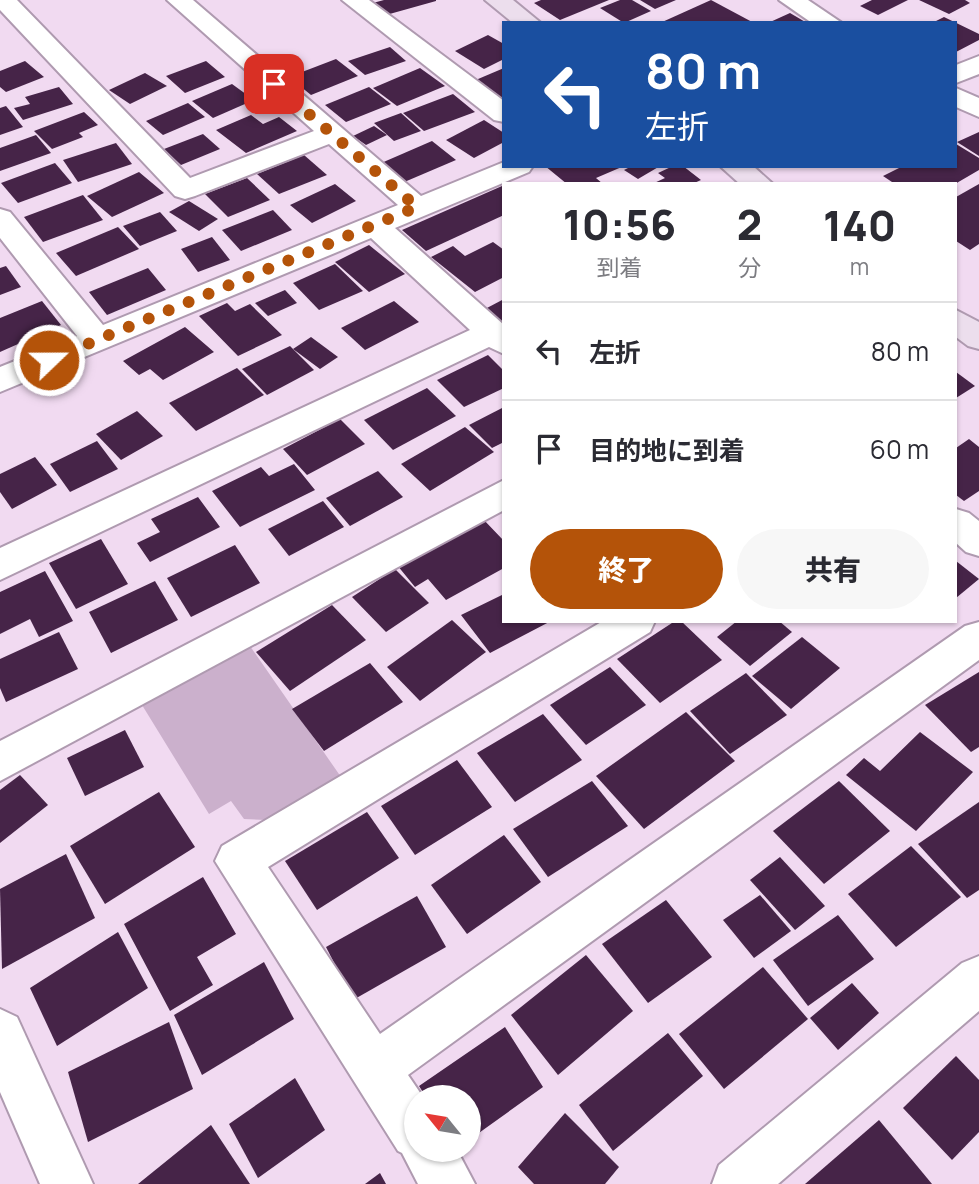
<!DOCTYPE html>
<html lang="ja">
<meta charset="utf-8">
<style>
:root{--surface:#fff;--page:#f7f7f7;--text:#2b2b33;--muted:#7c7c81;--line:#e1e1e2;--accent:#b45309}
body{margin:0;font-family:Manrope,"Noto Sans JP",sans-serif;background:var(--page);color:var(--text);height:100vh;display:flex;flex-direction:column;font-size:26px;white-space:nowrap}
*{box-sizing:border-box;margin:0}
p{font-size:23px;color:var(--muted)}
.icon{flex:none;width:38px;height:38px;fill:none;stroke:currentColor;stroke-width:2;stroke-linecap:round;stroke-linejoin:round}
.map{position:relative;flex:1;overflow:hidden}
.drawer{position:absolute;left:502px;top:182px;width:455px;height:441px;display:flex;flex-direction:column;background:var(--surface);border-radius:0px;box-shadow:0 2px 5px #0004}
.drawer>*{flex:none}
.guide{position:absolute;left:502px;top:21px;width:455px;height:147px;border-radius:0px;box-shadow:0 2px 5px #0004;background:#1a4fa0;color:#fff;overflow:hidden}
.needle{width:46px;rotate:300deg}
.buttons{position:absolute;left:404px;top:1085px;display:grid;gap:14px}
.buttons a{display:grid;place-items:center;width:77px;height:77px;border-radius:50%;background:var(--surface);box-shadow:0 2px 5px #0004;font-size:35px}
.pin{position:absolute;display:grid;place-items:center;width:60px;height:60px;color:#fff;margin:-30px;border-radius:14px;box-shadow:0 4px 10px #0006}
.me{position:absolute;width:77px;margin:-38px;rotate:68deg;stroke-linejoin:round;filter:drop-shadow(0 0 5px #0008)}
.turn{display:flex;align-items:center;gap:24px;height:147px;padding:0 28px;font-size:32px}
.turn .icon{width:91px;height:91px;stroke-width:2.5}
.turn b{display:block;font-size:49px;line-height:60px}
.eta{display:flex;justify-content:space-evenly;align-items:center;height:119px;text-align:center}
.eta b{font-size:42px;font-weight:800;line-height:49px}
.button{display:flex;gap:14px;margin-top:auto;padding:14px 28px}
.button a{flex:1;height:80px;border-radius:42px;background:var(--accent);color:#fff;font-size:28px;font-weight:800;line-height:80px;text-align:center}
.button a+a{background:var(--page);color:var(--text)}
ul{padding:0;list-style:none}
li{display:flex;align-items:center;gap:21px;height:98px;padding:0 28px;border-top:2px solid var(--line)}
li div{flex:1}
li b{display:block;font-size:26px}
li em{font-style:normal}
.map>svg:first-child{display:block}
.green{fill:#cbb0cc}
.building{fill:#462448}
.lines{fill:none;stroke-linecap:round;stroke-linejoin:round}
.street-casing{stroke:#af9ab0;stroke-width:4}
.secondary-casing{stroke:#af9ab0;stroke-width:4}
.street{fill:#fff;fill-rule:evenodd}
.secondary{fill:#ecdeed;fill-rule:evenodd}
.route{stroke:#b45309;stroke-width:12;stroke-dasharray:0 21.6}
</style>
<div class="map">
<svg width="979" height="1184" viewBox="0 0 979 1184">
<rect width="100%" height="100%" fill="#f1daf1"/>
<!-- green -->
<polygon class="green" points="250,646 341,777 267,820 244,819 231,801 209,814 142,705"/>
<!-- building -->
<g class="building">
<polygon points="384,0 436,0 436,1 386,15 373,3"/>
<polygon points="541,0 609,0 560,20 534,3"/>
<polygon points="620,0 632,0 651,11 624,23 600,8"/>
<polygon points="640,0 676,0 655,9"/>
<polygon points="711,0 754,23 660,23"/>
<polygon points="872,0 908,0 878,15 860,6"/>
<polygon points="919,0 965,0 970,3 949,14"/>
<polygon points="790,13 807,23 768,23"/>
<polygon points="944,17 979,34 979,40 956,52 956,23 932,23"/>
<polygon points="488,35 504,44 504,59 484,69 455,51"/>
<polygon points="390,47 406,61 365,75 348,61"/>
<polygon points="336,59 358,76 311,95 289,77"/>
<polygon points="25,61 44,77 6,92 0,87 0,71"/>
<polygon points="206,61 225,77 185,93 166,76"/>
<polygon points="420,68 445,86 397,106 373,88"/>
<polygon points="504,68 504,99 499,101 471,82"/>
<polygon points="145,73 167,86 130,104 109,90"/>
<polygon points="232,84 254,100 213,118 192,101"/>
<polygon points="59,87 73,104 23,120 14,108 30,104 25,97"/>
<polygon points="369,87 391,104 346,122 325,105"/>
<polygon points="453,94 475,112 424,131 403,113"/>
<polygon points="188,103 205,117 163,135 146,121"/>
<polygon points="6,106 23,127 0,135 0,108"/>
<polygon points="84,112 98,125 79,133 83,137 52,149 34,131"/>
<polygon points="401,113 421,131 394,141 374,123"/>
<polygon points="251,115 263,124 279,117 297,131 246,153 216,130"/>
<polygon points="484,120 504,133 504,142 474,158 446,140"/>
<polygon points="374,126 387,135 366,145 353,136"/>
<polygon points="979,132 979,156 957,142"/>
<polygon points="203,134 220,149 181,165 164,149"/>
<polygon points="36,135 51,153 0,171 0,148"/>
<polygon points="432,141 456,160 402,183 379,164"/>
<polygon points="116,143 132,164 78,182 63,160"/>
<polygon points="956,144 979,158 979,170 955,184 895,184 883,176 903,166 956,166"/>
<polygon points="304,155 327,175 279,194 257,174"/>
<polygon points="55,163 72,183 18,203 1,183"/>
<polygon points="545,166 624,166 596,178 603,184 567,184"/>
<polygon points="632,166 660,166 638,179 624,170"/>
<polygon points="673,166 683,166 701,180 692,184 652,184 665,178 658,173"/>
<polygon points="139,172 164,193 112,217 87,196"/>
<polygon points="247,178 270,200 228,217 205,194"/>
<polygon points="335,184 356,201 312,223 290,205"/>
<polygon points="979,184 979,244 970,250 956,241 956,197"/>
<polygon points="502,186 504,215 426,251 402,230"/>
<polygon points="83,195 103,220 43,242 24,217"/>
<polygon points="189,201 218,219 199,231 169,212"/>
<polygon points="273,210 292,230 241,251 222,230"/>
<polygon points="160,212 177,231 140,246 123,226"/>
<polygon points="118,227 139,249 76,276 56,253"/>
<polygon points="212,237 230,260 198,272 181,249"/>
<polygon points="493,242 504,250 504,277 475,292 431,257 453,246 465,256"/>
<polygon points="369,245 405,274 369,292 335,262"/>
<polygon points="335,264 363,291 319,310 293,283"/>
<polygon points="6,266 21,287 0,295 0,268"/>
<polygon points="148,268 166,290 107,315 89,292"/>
<polygon points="285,290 297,303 268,316 255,303"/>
<polygon points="504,299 504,325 485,309"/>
<polygon points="42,301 61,325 0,352 0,318"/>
<polygon points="394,301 419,322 365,350 341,328"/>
<polygon points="227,303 235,311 250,304 282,335 238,356 199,316"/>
<polygon points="185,327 214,352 163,380 150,369 139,375 123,361"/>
<polygon points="311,337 338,357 320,369 293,349"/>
<polygon points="290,346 314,370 267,395 242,369"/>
<polygon points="488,355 504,371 504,388 464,407 437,380"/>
<polygon points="237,368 264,395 196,431 169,403"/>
<polygon points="956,372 975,386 956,398"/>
<polygon points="427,388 456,416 393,450 364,420"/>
<polygon points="504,407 504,442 492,448 469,425"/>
<polygon points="137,411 163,436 121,460 96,434"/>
<polygon points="340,419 365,444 307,475 283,449"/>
<polygon points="465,427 494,452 430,491 401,464"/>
<polygon points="969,439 979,447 979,491 964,501 956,495 956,448"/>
<polygon points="97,441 118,469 70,492 50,464"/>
<polygon points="35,457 57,485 12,509 0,492 0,474"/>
<polygon points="294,464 315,490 240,527 212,491 261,467 269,476"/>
<polygon points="378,471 403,497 350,526 326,498"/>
<polygon points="198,497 220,527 150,562 137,543 160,532 151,519"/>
<polygon points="323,501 344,527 289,556 268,529"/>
<polygon points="483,519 504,541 504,568 446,600 428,579 415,587 397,565"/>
<polygon points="101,539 128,584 76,609 49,563"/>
<polygon points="235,545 260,583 191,617 167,578"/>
<polygon points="956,561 979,579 956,598"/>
<polygon points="395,569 429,603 386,632 352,597"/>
<polygon points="45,571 73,621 39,637 30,619 0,634 0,592"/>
<polygon points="155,581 178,620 111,653 89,612"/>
<polygon points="504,594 504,621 551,621 490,653 461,615"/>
<polygon points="332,605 366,640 290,691 256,652"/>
<polygon points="452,620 486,652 420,701 387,667"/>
<polygon points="675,621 681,621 722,660 660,703 617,659"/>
<polygon points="737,621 779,621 792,632 750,666 717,637"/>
<polygon points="59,632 78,669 6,702 0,688 0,659"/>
<polygon points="802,637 840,668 791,709 752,676"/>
<polygon points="370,663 403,702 324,751 292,709"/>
<polygon points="610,667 646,705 586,745 550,705"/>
<polygon points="979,672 979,747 971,752 925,705"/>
<polygon points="746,673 787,715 730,754 690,711"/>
<polygon points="686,712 735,761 644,829 596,776"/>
<polygon points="543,714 582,760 515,802 477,753"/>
<polygon points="125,730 144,767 85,796 67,758"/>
<polygon points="920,732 973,772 916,831 846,775 864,758 880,771"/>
<polygon points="457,760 492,807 415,855 381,806"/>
<polygon points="20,775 48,805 0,843 0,790"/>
<polygon points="592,781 628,826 548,877 513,829"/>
<polygon points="839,781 890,831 824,884 773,831"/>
<polygon points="159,792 195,847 105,904 70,846"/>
<polygon points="979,802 979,890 967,898 918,844"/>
<polygon points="367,812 399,858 317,910 285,861"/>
<polygon points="504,835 541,882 467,934 431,885"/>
<polygon points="911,846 961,897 896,947 848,894"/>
<polygon points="66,854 95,918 2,969 0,889"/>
<polygon points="780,857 825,906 795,930 750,880"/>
<polygon points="203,877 236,934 197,957 213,985 170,1011 124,924"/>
<polygon points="760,895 791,931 754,958 723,920"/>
<polygon points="417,896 446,947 353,1000 326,947"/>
<polygon points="666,900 712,957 648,1003 602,944"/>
<polygon points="838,915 874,959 808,1006 773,960"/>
<polygon points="118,932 148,988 57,1046 30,988"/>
<polygon points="586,955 633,1011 558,1075 511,1015"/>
<polygon points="264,962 294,1019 202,1075 174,1015"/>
<polygon points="763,967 808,1019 724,1089 679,1034"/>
<polygon points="852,983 879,1013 838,1050 810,1018"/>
<polygon points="169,1022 193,1089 88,1142 68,1072"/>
<polygon points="505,1027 543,1087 469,1140 469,1097 426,1097 419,1086"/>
<polygon points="668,1033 703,1076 613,1151 579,1105"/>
<polygon points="956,1056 979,1080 979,1132 952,1160 903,1108"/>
<polygon points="295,1078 325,1130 258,1178 229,1124"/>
<polygon points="565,1113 619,1167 605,1184 534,1184 518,1167"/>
<polygon points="879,1120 932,1184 805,1184"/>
<polygon points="211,1125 250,1184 138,1184"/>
<polygon points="380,1173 386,1184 365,1184"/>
</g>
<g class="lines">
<defs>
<g id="street">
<polygon points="0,0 17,0 190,178 314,131 167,0 193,0 421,196 504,162 504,166 533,166 529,172 395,228 504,325 504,354 489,347 0,580 0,548 470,330 371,238 0,392 0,367 77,336 0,238 0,209 10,212 103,325 398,205 329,144 195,196 185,199 175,196 0,10"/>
<polygon points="342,0 369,0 504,101 504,122 494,120"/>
<polygon points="779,0 808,0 842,23 812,23"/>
<polygon points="979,56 979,74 956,83 956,65"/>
<polygon points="956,88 979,98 979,117 956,107"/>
<polygon points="504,480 504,510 0,781 0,741"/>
<polygon points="956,509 969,513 979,521 979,556 966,552 956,543"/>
<polygon points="603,621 655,621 650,632 268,867 380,1034 965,626 979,622 979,660 408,1075 423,1097 416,1097 416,1150 457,1150 475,1184 418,1184 402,1153 398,1151 215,861 222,846"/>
<polygon points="979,956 979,1011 778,1184 712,1184 719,1165 962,963"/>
<polygon points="0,1009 17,1017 93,1184 40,1184 0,1092"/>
</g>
<g id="secondary">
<polygon points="485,0 513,0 541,23 513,23"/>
<polygon points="720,166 753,166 773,184 740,184"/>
<polygon points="956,310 979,322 979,349 968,346 956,337"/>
</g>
</defs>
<!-- street casing -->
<use href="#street" class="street-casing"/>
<!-- secondary casing -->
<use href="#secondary" class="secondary-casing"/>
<!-- street -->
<use href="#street" class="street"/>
<!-- secondary -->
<use href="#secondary" class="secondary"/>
</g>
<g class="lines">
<!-- route -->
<polyline class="route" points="49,360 417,207 274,84"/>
</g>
</svg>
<div class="buttons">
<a><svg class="needle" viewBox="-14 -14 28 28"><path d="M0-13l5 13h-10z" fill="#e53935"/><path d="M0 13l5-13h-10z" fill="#7c7c81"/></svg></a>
</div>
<div class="pin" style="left:274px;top:84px;background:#d93025"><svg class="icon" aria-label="arrive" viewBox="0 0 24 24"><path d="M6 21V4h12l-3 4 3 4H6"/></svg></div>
<svg class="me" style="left:49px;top:360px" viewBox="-20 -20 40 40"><circle r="17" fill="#b45309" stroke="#fff" stroke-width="3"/><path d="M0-11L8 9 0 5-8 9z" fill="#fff"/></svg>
<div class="guide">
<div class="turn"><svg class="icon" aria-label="left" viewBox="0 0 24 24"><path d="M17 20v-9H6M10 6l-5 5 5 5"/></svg><div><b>80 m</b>左折</div></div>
</div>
<section class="drawer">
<div class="eta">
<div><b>10:56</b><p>到着</p></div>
<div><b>2</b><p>分</p></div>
<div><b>140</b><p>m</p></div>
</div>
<ul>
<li><svg class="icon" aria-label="left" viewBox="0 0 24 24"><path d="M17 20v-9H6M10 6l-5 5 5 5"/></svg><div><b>左折</b></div><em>80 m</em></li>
<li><svg class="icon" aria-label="arrive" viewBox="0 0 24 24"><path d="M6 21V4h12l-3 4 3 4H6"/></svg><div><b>目的地に到着</b></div><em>60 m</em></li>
</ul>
<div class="button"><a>終了</a><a>共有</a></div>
</section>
</div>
